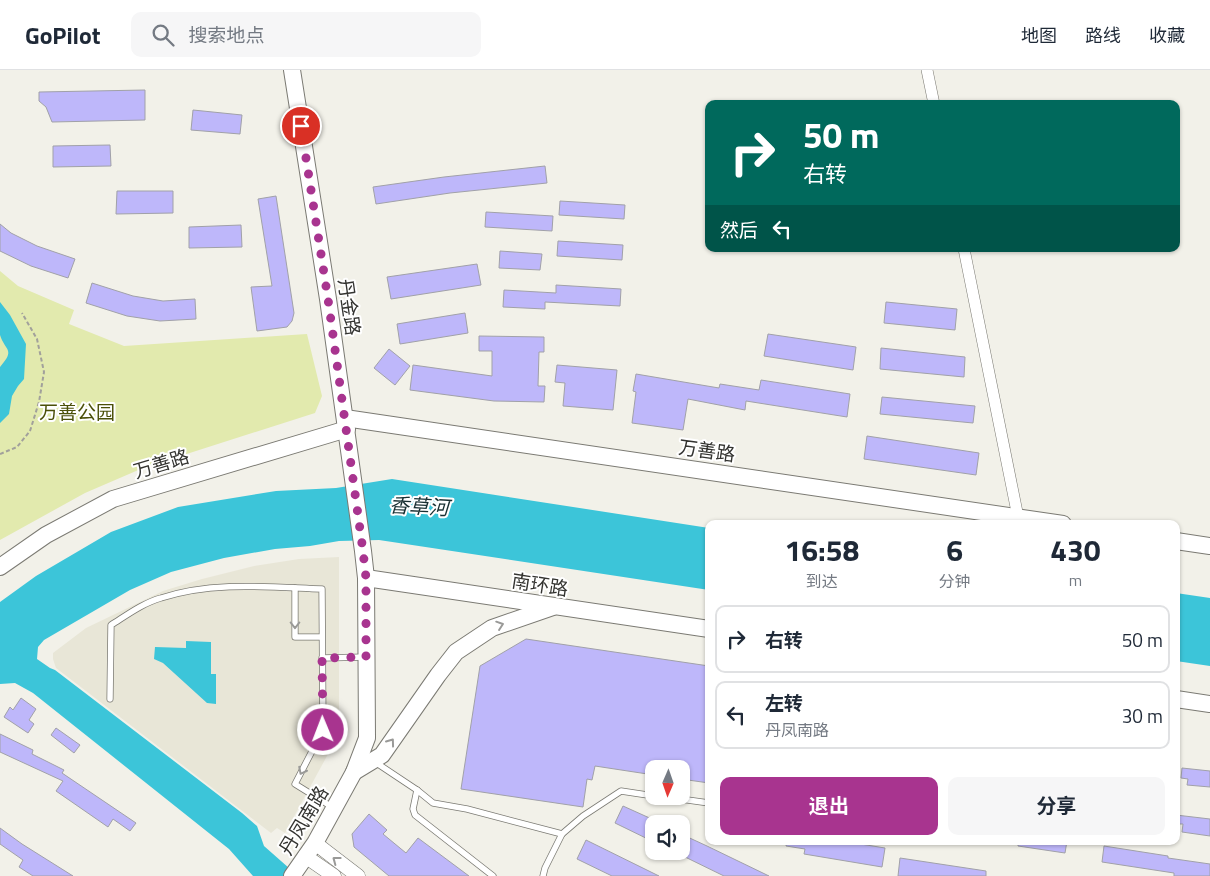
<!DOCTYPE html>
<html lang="zh">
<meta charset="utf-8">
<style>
:root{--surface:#fff;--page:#f6f6f7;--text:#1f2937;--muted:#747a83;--line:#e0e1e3;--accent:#a8348f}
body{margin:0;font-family:"Titillium Web","Noto Sans SC",sans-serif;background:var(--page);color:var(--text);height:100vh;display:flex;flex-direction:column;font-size:19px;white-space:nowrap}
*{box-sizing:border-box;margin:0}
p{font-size:16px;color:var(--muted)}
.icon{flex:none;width:28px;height:28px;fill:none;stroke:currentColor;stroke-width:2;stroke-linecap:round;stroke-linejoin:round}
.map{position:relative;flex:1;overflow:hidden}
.drawer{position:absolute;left:705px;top:450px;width:475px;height:325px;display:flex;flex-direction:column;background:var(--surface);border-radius:10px;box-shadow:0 1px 4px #0004}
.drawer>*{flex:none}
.banner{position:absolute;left:705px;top:30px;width:475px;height:152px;border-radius:10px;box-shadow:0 1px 4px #0004;background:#00695c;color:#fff;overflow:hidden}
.needle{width:32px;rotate:182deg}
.controls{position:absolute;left:645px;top:690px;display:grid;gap:10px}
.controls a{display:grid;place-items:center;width:45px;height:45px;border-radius:10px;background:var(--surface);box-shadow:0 1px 4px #0004;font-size:25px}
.pin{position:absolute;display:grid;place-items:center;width:42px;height:42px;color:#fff;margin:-21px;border:2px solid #fff;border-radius:50%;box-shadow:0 1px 5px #0007}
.me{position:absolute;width:55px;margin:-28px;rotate:359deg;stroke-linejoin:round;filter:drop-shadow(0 0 4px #0008)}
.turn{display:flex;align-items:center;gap:18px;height:105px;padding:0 15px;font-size:22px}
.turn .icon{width:65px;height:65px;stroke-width:2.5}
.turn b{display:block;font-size:35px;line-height:42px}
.then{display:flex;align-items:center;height:48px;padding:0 15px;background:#0003;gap:10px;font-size:19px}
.eta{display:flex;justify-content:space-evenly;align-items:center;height:85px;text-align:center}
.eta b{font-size:30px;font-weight:700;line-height:35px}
.action{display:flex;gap:10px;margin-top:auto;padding:10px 15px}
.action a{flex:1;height:58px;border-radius:10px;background:var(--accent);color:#fff;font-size:20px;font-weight:700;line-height:58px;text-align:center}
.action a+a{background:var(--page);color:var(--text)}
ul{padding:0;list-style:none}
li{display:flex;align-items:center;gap:15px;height:68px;margin:0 10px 8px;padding:0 5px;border:2px solid var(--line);border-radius:10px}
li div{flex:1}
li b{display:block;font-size:19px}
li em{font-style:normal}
header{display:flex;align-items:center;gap:30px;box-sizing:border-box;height:70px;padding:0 25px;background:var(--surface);border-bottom:1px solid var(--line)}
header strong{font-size:24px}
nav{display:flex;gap:28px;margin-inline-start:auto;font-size:18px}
.search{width:350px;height:45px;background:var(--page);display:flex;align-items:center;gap:12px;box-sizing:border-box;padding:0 18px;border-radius:10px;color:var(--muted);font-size:19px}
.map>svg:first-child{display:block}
.built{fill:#e8e6d7}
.green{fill:#e2eaae}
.water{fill:#3cc5d9}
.building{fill:#beb7fa;stroke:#a1a1a8}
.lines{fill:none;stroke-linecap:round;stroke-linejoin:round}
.service-casing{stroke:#7b7a73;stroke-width:7}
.minor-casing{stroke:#7b7a73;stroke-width:12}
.tertiary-casing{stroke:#7b7a73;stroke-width:15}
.secondary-casing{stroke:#7b7a73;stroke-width:18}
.path{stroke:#a1a09b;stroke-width:2;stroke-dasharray:4 2.5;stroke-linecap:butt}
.service{stroke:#fff;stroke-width:5.5}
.minor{stroke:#fff;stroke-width:11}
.tertiary{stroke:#fff;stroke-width:14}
.secondary{stroke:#fff;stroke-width:16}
.oneway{stroke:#9a9a98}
.route{stroke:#a8348f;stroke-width:9;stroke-dasharray:0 16.2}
.labels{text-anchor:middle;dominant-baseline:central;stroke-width:4;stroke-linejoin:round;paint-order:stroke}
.street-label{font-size:19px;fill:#343431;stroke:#fff}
.park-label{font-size:19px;fill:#4b5009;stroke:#fff}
.water-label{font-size:20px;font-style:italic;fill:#182f32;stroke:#fff}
</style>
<header>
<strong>GoPilot</strong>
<div class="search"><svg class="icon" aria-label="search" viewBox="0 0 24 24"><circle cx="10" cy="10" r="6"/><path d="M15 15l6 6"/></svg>搜索地点</div>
<nav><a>地图</a><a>路线</a><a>收藏</a></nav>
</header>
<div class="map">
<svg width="1210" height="806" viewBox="0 0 1210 806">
<rect width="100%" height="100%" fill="#f2f1e9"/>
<!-- built -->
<polygon class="built" points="339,487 339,664 285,763 277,758 271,763 56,598 53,589 53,583 86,558 163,521 202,509 254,496 299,489"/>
<!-- green -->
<polygon class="green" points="0,201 18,216 74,240 69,254 124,276 307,264 322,326 315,343 143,398 85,423 0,470"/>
<!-- water -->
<g class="water">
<path d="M0,232L10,245L26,274L24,309L18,316L12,326L9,344L0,353V297C16,279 5,281 0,265C0,255 0,242 0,232Z"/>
<polygon points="392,409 709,458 709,520 379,470 339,471 310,476 275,479 224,488 171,502 130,520 44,570 38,577 37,589 50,598 55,600 242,743 257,756 264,776 298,806 253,806 229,779 33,623 15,613 0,614 0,532 36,506 111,462 178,437 276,421 336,418"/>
<polygon points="1176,523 1210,528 1210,596 1176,591"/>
<polygon points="186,571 211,572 211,604 216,604 216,634 207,633 163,593 154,589 155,577 186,578"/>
</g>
<!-- building -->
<g class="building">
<polygon points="145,20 145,50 52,52 46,37 39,31 39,22"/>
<polygon points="193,40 242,45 240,64 191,60"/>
<polygon points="110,75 111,96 53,97 53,76"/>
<polygon points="545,96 547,113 450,123 376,134 373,117 444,107"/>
<polygon points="117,121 173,121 173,143 116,144"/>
<polygon points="276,126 294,243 292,251 287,257 257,261 251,217 272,216 258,129"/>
<polygon points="560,131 625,135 624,149 559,145"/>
<polygon points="486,142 553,146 552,161 485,157"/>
<polygon points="0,154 11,163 37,176 75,189 68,208 31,196 0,181"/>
<polygon points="241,155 242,177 189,178 189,157"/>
<polygon points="558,171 623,175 622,190 557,186"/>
<polygon points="500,181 542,184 540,200 499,198"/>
<polygon points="477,194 481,215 391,229 387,207"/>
<polygon points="92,213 133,226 163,231 195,229 196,249 160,251 127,246 86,233"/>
<polygon points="556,215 621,219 620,236 545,232 545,239 503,237 504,220 556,223"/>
<polygon points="886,232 957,239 955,260 884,253"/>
<polygon points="465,243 468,263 400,274 397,254"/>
<polygon points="768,264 856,277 853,300 764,286"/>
<polygon points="479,266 544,267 544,282 539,282 538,316 545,316 544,332 494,331 410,320 413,295 492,306 492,281 479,281"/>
<polygon points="881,278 965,287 964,307 880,299"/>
<polygon points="389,279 410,296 395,315 374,298"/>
<polygon points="557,295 617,300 613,340 563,336 565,313 555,312"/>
<polygon points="636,304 719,318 720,314 759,320 761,310 850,324 847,347 746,331 745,340 688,329 683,360 632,353 636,322 633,321"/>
<polygon points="882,327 975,336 973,353 880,344"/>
<polygon points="867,366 979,383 976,405 864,389"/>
<polygon points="526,569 709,596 709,713 681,709 681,699 654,699 654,705 595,696 592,710 587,709 583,737 461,719 480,596"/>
<polygon points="21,628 36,639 29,650 34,654 28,663 4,647 10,637 13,640"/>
<polygon points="56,658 80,675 74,683 51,665"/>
<polygon points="0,664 33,680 32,684 64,700 62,703 136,753 130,761 113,749 108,757 56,721 63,711 0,682"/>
<polygon points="1182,698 1210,701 1210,717 1187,715 1188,709 1181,708"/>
<polygon points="623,736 654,750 654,772 615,753"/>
<polygon points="369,744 387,760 383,764 406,783 418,768 469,806 389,806 354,777 352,764"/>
<polygon points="1176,745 1210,749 1210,766 1182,762 1183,754 1176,754"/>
<polygon points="0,758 22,774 73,806 33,806 19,797 23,790 0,774"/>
<polygon points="681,764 707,776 769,806 724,806 681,785"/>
<polygon points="586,770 659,806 612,806 577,789"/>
<polygon points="787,771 842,771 885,778 882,797 804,784 805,779 786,776"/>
<polygon points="1018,771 1067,771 1065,783 1018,776"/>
<polygon points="1104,776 1168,786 1168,788 1210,794 1210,806 1174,806 1174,803 1102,792"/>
<polygon points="900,788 986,801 986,806 898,806"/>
</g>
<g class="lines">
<defs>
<g id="service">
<polyline points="295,518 295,567 321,567"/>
<polyline points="322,588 366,587"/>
<path d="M110,629L111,555C127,545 143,533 161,528C212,511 269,517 322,519L323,660L295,714L332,737"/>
<polyline points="375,692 417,720 433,733 467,739 562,764 583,746 621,721 654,726"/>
<polyline points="417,720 413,739 415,745 493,806"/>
<polyline points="659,726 709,733"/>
<polyline points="543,806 545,798 562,764"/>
</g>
<g id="minor">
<polyline points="927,0 934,34"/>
<polyline points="964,179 1018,447"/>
</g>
<g id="tertiary">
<polyline points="315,773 358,806"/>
<polyline points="305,786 334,806"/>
</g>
<g id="secondary">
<polyline points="292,0 328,229 363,481 366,508 367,668 354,702 315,773 292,806"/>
<polyline points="345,348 1063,454"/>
<polyline points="1176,471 1210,476"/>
<polyline points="0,497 46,465 113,429 347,359"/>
<polyline points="366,508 709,559"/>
<polyline points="1176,629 1210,634"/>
<polyline points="354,702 382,685 438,605 456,582 492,558 553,537"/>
</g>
</defs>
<!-- service casing -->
<use href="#service" class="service-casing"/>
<!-- minor casing -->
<use href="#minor" class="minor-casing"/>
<!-- tertiary casing -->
<use href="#tertiary" class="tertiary-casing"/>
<!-- secondary casing -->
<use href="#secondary" class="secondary-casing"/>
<!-- path -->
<polyline class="path" points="0,384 17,377 30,361 39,332 44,302 37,269 22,243"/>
<!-- service -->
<use href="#service" class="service"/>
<!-- minor -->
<use href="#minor" class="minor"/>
<!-- tertiary -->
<use href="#tertiary" class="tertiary"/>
<!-- secondary -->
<use href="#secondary" class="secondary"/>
</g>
<!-- one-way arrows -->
<defs><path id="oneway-chevron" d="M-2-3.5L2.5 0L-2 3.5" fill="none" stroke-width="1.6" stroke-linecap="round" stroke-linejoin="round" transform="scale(1.25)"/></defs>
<g class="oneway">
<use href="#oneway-chevron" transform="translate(295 555) rotate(90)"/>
<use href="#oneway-chevron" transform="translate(500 555) rotate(-19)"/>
<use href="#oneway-chevron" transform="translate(391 672) rotate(-54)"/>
<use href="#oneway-chevron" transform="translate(302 701) rotate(117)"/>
<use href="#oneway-chevron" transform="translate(336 790) rotate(-143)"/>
</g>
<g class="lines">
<!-- route -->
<polyline class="route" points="301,56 328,229 363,481 366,508 366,587 322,588 323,660"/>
</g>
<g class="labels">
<!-- street labels -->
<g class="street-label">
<text transform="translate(350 237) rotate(82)">丹金路</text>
<text transform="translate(707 380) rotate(8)">万善路</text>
<text transform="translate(161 393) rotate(-17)">万善路</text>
<text transform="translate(540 514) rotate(9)">南环路</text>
<text transform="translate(303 750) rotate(-59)">丹凤南路</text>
</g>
<!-- park labels -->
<g class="park-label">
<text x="77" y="341">万善公园</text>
</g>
<!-- water labels -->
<g class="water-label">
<text transform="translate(419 436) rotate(3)">香草河</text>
</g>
</g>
</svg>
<div class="controls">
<a><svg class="needle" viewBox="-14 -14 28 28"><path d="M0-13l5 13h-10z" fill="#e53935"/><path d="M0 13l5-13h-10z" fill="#747a83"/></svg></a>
<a><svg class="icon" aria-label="sound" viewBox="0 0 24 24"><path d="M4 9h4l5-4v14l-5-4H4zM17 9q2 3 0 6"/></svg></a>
</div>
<div class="pin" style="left:301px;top:56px;background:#d93025"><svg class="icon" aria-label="arrive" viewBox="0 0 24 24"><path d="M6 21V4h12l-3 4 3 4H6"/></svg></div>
<svg class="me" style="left:323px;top:660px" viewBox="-20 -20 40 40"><circle r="17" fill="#a8348f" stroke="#fff" stroke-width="3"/><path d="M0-11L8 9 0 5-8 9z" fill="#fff"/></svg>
<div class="banner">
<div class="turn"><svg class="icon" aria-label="right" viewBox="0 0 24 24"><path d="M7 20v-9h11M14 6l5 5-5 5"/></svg><div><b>50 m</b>右转</div></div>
<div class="then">然后<svg class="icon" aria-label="left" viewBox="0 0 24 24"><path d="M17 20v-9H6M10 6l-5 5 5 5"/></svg></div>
</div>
<section class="drawer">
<div class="eta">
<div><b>16:58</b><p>到达</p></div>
<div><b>6</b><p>分钟</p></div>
<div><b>430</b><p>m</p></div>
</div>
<ul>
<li><svg class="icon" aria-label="right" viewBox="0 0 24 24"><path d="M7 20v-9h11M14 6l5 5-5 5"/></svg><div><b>右转</b></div><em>50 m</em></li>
<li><svg class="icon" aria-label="left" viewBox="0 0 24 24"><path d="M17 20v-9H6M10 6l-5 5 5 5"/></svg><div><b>左转</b><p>丹凤南路</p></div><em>30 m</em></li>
</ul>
<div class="action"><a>退出</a><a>分享</a></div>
</section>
</div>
